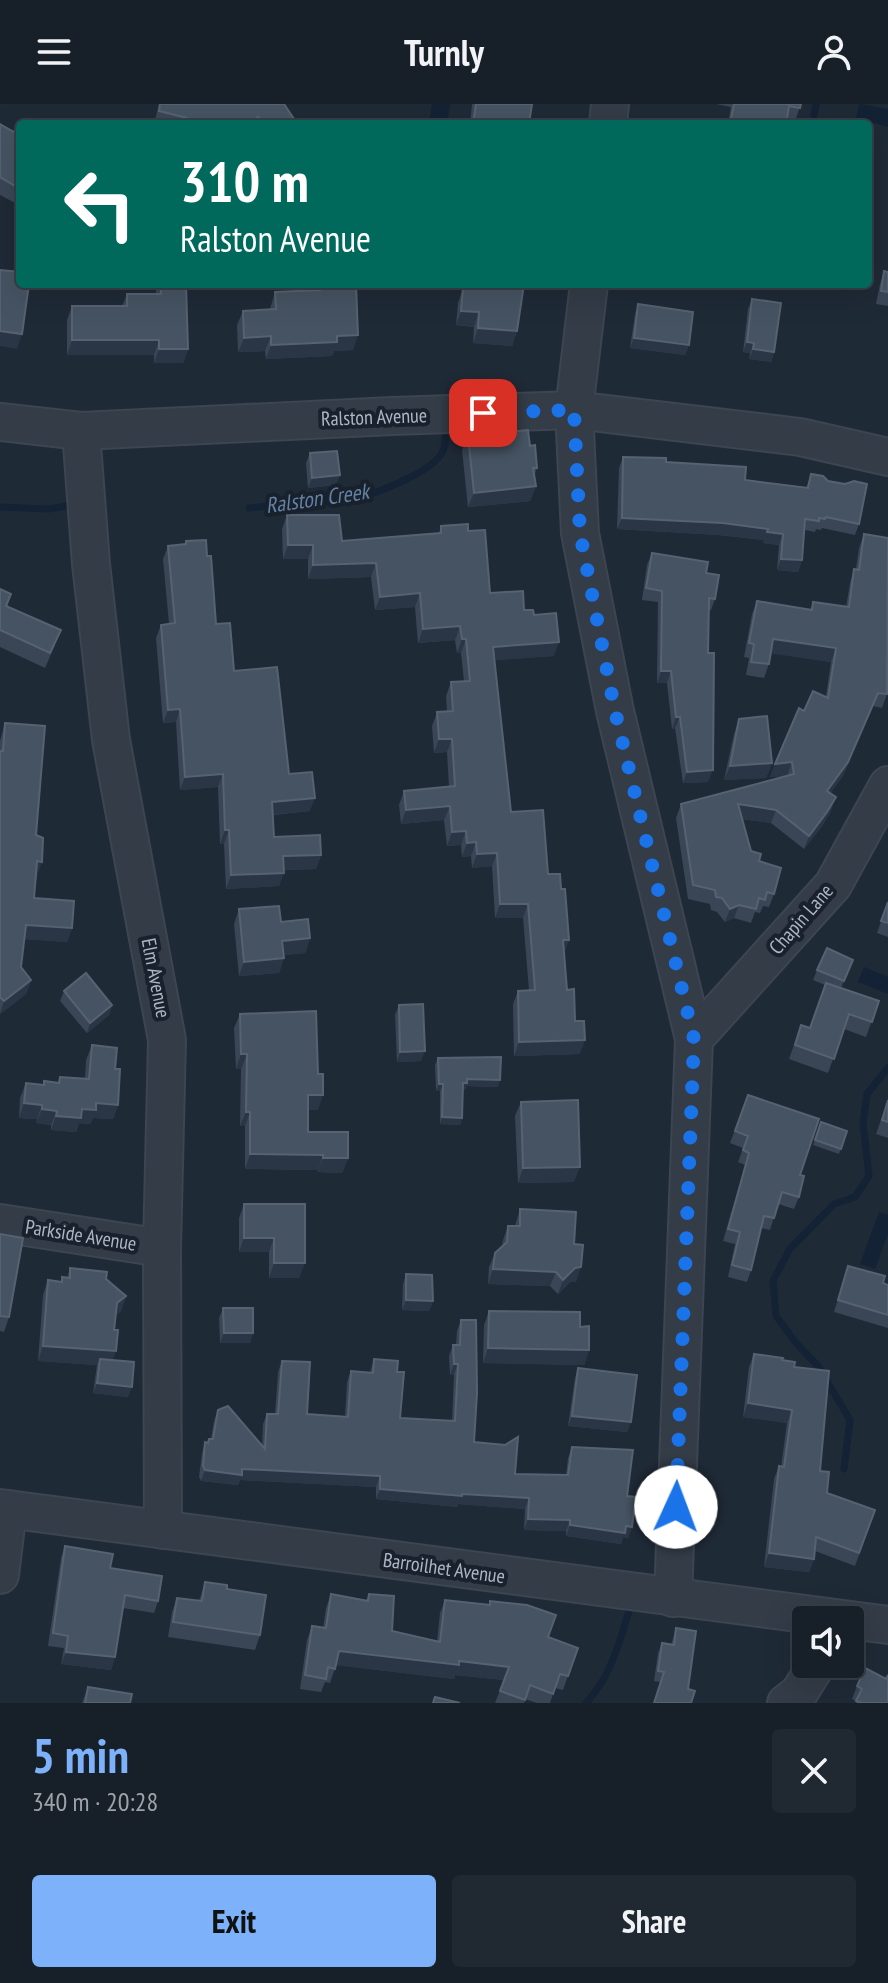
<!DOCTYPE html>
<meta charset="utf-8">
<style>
:root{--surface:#172029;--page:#202831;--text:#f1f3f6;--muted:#9ea3a8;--line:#363e46;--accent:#7db1f9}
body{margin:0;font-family:"PT Sans Narrow",sans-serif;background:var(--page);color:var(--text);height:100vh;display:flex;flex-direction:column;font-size:30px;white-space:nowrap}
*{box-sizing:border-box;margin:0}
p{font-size:26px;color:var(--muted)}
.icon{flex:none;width:44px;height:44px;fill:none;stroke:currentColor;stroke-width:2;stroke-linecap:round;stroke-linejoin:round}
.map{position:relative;height:1599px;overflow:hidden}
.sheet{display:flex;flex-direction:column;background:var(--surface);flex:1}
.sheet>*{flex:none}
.hud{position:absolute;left:16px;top:16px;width:856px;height:168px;border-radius:8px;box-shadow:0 8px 32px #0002,0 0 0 2px var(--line);background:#00695c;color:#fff;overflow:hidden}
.fabs{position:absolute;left:792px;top:1502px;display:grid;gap:16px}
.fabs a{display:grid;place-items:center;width:72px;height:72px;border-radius:8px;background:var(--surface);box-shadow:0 8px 32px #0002,0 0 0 2px var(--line);font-size:40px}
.pin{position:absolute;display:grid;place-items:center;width:68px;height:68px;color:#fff;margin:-34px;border-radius:16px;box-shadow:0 4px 12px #0006}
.me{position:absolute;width:88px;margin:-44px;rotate:2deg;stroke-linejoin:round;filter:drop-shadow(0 0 6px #0008)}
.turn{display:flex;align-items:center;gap:28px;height:168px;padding:0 32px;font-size:36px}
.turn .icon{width:104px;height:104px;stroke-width:2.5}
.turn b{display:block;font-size:56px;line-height:68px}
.round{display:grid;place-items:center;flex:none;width:84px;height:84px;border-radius:8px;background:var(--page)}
.summary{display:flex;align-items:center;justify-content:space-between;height:136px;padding:0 32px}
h1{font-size:48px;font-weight:800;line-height:60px;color:var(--accent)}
.button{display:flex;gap:16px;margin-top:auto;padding:16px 32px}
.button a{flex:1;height:92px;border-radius:8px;background:var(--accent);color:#111;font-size:32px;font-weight:800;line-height:92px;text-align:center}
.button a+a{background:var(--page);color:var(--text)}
header{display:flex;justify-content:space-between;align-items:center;height:104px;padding:0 32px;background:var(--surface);font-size:36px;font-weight:800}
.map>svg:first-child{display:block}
.water{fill:#132234}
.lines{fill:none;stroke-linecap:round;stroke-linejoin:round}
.stream{stroke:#132234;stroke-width:7}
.minor-casing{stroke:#3c4551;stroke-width:40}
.minor{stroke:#333c47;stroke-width:36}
.wall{fill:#3a4656}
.shaded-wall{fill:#2a3645}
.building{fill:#465362;stroke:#566271;stroke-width:2}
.route{stroke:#1a73e8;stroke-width:14;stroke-dasharray:0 25.2}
.labels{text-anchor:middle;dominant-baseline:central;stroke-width:8;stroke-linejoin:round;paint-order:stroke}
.street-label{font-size:20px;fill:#adb7c4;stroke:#18212c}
.water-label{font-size:22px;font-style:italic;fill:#6582a4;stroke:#18212c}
</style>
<header><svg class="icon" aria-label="menu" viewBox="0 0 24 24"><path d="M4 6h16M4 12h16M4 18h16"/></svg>Turnly<svg class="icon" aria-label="person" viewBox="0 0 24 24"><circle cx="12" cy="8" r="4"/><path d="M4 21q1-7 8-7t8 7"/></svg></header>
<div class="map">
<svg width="888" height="1599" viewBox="0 0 888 1599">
<rect width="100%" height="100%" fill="#1f2a37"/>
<!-- water -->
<g class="water">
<polygon points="432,0 450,0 447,20 429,20"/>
<polygon points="859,0 888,5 888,23 856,14"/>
<polygon points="864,863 888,873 888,890 858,878"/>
<polygon points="879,1108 888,1111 888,1130 875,1165 860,1160"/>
</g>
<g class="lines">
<!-- stream -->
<g class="stream">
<polyline points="814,11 816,0"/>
<polyline points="0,403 48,405 67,402"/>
<path d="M249,404C286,400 325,398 362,392C381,388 428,368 440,352C446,344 446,332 444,322"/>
<polyline points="844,1365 850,1316 818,1262 796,1239 776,1212 773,1177 789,1146 834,1100 855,1093 869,1072 863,1019 867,990 888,964"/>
<path d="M586,1599C610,1574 619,1540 629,1507"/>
</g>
<defs>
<g id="minor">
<polyline points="608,20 610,0"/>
<polyline points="589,180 574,306 580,429 615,607 694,935 673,1494"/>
<polyline points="0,318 81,327 392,312 574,306 800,333 888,353"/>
<polyline points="81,327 91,460 111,636 167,936 162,1144 163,1426"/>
<polyline points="694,935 833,781 888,681"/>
<polyline points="0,1119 162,1144"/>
<polyline points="0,1404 888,1521"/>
<polyline points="0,1471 8,1405"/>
<polyline points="786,1599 799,1589 817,1560"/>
</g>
</defs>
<!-- minor casing -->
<use href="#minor" class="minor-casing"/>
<!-- minor -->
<use href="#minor" class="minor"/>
</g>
<!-- wall -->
<g class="wall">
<polygon points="159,0 284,0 296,20 154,20"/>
<polygon points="472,0 532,0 529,20 470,20"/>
<polygon points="716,0 801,0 795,17 787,15 786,20 728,20 731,3"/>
<polygon points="0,20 14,28 20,22 20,95 17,100 0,91"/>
<polygon points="884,167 888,168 888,202 876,200 880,180"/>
<polygon points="156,180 186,180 188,245 183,259 154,259 154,251 67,251 67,216 72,202 122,202 127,190 156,190"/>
<polygon points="314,180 356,180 353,246 334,247 332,252 266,255 265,247 238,248 237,221 243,207 270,205 275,188 314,187"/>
<polygon points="469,180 524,180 517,227 512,242 473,239 474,223 456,221 458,199 463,184 469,185"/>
<polygon points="752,195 774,248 771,258 749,255 750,249 743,248 748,205"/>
<polygon points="638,200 689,241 685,251 630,244 635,210"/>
<polygon points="468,332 530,342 537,364 534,372 536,382 530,397 468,403 462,346"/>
<polygon points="310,349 336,381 308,384 306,359"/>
<polygon points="623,353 666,358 745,376 806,384 811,370 859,420 855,431 822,424 821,426 816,425 815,428 805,426 802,456 798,468 777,466 779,441 763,439 764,436 719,431 617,425 619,364"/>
<polygon points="287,411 342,437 439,429 441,422 468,427 490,489 534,511 554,552 495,556 511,708 548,770 561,785 569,836 564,849 567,886 575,917 580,950 514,952 513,900 518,887 529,886 523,814 495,814 492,762 472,764 471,752 462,753 461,741 447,742 444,716 401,720 399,701 404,687 449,683 447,648 434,649 432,622 437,608 447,607 446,592 451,578 464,577 461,549 457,549 455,536 418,539 415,503 375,506 371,473 308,475 308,455 283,455 282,425"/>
<polygon points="864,430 887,590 882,604 873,602 843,672 830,689 831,707 822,722 804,745 771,719 742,715 751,747 759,757 774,790 769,803 763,802 760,809 755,808 751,819 734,814 725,818 717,808 711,806 710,800 688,795 676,714 681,700 787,672 770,673 775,660 804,607 826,592 831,558 771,549 769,560 764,574 746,571 749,554 744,553 752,510 757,497 810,506 813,498 846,503 850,479 854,465 856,465 859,444"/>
<polygon points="186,437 207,452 216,520 234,567 289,670 310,707 273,711 274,733 321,751 316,765 284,766 279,782 226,785 224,740 220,740 218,683 180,686 176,618 163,619 156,534 161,521 169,520 163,455 168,442 184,440"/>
<polygon points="652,449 706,469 715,495 711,506 708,506 708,678 683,679 675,624 672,625 667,579 657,579 658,498 642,496 647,461"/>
<polygon points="0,485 11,490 7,502 55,541 45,564 0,543"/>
<polygon points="739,615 772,659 766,674 724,676 734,630"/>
<polygon points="5,619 36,731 37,772 34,794 72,824 67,838 24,835 21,863 31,876 26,890 0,910 0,637"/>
<polygon points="888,798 888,833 877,829"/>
<polygon points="239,805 281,818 310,834 305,849 284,851 284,854 279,869 239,872 234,820"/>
<polygon points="817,866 849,866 841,884 879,897 866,933 844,925 828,969 789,955 801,921 810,924 825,881 813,876"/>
<polygon points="64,887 112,901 109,911 87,929 60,897"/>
<polygon points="399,901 421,957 397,958 395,911"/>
<polygon points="240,910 318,1006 308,1006 308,1028 348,1054 342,1069 317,1068 318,1066 245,1065 245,1022 240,1022 241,965 236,965 234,924"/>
<polygon points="92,941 115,965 118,1001 113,1015 93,1014 90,1020 79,1019 76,1028 51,1026 51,1021 36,1019 37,1015 19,1014 20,994 26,979 43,981 44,977 58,979 60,973 85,975 86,956"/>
<polygon points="438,954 498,983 466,982 465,986 463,986 462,1014 460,1021 440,1020 440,987 436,987 435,961"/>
<polygon points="748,991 800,1071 799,1093 794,1105 778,1100 770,1126 761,1124 751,1166 747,1178 728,1173 735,1140 723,1137 745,1061 738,1058 743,1044 730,1039"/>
<polygon points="888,996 888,1034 876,1030"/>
<polygon points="521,998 574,1078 518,1079 515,1012"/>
<polygon points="821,1018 847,1027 839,1050 813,1041"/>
<polygon points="244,1100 305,1100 299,1174 269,1174 269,1148 239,1148 239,1114"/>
<polygon points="520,1105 574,1140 576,1178 570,1178 558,1190 550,1182 488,1180 489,1163 495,1149 502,1142 503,1136 508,1122 515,1122"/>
<polygon points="0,1130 9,1213 4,1228 0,1227"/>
<polygon points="848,1162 888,1181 888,1224 834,1208"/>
<polygon points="70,1164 106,1175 126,1192 121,1207 116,1211 113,1256 128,1293 93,1289 97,1261 38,1257 43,1191 48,1176 61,1178 62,1173 67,1174"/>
<polygon points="406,1170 433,1197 429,1207 402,1206 403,1180"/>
<polygon points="223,1204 253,1229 250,1239 220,1239 219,1214"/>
<polygon points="489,1207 580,1223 589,1246 584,1261 483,1259 484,1221"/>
<polygon points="461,1216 474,1338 515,1370 566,1371 568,1354 572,1343 627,1392 632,1423 628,1434 623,1433 621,1440 566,1432 566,1427 524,1426 525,1405 458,1400 458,1403 376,1395 376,1383 240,1376 238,1381 201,1377 199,1373 202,1349 205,1338 207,1338 209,1335 211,1335 214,1317 218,1306 262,1341 263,1320 267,1310 275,1310 278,1268 282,1257 307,1310 345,1312 347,1278 351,1267 370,1268 374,1255 397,1268 400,1314 452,1317 454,1270 450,1271 449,1252 453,1241 456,1241 457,1227"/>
<polygon points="754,1250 782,1256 794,1263 820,1367 827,1389 875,1406 855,1462 815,1447 814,1455 809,1468 764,1463 774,1375 779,1362 781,1363 787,1319 743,1313 749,1263"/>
<polygon points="578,1264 631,1318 627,1328 568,1322 575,1274"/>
<polygon points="65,1442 110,1464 158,1497 154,1509 123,1504 115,1553 111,1566 61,1560 64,1544 48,1542 61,1454"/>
<polygon points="205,1478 227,1485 260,1531 255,1546 168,1533 172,1508 177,1494 199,1497"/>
<polygon points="331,1490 366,1496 369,1490 392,1527 437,1538 440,1509 445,1496 489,1500 490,1497 548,1533 578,1544 563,1586 555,1584 550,1599 537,1599 525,1595 524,1599 495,1599 504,1576 455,1571 454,1575 336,1561 330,1579 325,1578 321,1588 300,1585 307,1536 312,1522 323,1524 326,1504"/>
<polygon points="676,1524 696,1527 660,1578 654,1577 658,1549 662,1539 671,1541"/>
<polygon points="886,1575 888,1599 856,1599 856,1597 852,1595 857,1582"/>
<polygon points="88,1583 130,1599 82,1599"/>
</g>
<!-- shaded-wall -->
<g class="shaded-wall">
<polygon points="461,207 479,208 474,223 456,221"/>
<polygon points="478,224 517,227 512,242 473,239"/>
<polygon points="0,227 22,230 17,245 0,242"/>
<polygon points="358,231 353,246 334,247 332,252 266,255 271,241 337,232"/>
<polygon points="271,232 265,247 238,248 244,234"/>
<polygon points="634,234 689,241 685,251 630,244"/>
<polygon points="72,236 159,236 154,251 67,251"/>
<polygon points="747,238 754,239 750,249 743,248"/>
<polygon points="159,245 188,245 183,259 154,259"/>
<polygon points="753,245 774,248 771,258 749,255"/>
<polygon points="340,371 336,381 308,384 312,374"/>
<polygon points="536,382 530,397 468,403 474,389"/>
<polygon points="622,414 723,419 768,425 764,436 719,431 617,425"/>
<polygon points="767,428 783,430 779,441 763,439"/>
<polygon points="288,441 313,441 308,455 283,455"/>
<polygon points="781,455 802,456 798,468 777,466"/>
<polygon points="376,459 371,473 308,475 313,461"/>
<polygon points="420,489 415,503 375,506 380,493"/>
<polygon points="460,522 455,536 418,539 423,525"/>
<polygon points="462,535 466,535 461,549 457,549"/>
<polygon points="773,535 836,544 831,558 768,549"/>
<polygon points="559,538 554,552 488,557 493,543"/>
<polygon points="661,567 671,567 667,579 657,579"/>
<polygon points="878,589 843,672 822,701 827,687"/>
<polygon points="180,605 176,618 163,619 168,606"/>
<polygon points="676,613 680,613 675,624 672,625"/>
<polygon points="439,635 452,635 447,648 434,649"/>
<polygon points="792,658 787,672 770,673 775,660"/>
<polygon points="772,659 766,674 724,676 730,662"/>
<polygon points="713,666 708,678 683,679 687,668"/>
<polygon points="223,670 218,683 180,686 185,673"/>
<polygon points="836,693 831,707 822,722 804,745 809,732"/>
<polygon points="315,694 310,707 267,711 272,698"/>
<polygon points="738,700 776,706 771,719 733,714"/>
<polygon points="450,702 444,716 401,720 406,706"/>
<polygon points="225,726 229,726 224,740 220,740"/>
<polygon points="466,727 461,741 447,742 452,728"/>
<polygon points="476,738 471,752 462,753 467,739"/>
<polygon points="497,749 492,762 472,764 477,750"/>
<polygon points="321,751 316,765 278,766 283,752"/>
<polygon points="37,757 42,758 37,772 32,771"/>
<polygon points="284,769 279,782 226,785 231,771"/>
<polygon points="500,800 528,800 523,814 495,814"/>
<polygon points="739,801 734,814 725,818 730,805"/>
<polygon points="26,821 72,824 67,838 21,835"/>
<polygon points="310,834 305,849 277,852 282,837"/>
<polygon points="563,836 569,836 564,850"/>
<polygon points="284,854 279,869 239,872 244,858"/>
<polygon points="31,876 26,890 0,910 4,897"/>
<polygon points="112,901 109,911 87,929 90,919"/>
<polygon points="585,936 580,950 514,952 519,938"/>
<polygon points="425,947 421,957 397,958 400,948"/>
<polygon points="241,950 247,950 241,965 236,965"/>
<polygon points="467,975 500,976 498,983 466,982 465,986 461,986 463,979"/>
<polygon points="439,980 443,980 440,987 436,987"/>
<polygon points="308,991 323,991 318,1006 303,1006"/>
<polygon points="24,999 42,1001 37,1015 19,1014"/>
<polygon points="96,999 118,1001 113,1015 93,1014 90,1020 79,1019 76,1028 51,1026 56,1012"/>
<polygon points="42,1005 57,1007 51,1021 36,1019"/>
<polygon points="246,1008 250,1008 245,1022 240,1022"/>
<polygon points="442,1013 462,1014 460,1021 440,1020"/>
<polygon points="250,1050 323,1051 318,1066 245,1065"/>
<polygon points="323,1054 348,1054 342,1069 317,1068"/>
<polygon points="580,1063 574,1078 518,1079 523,1064"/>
<polygon points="244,1134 274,1134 269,1148 239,1148"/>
<polygon points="274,1159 305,1159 299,1174 269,1174"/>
<polygon points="581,1163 576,1178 570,1178 558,1190 563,1176 575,1164"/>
<polygon points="493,1165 556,1168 550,1182 488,1180"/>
<polygon points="126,1192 121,1207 112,1214 117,1199"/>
<polygon points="406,1196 433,1197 429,1207 402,1206"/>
<polygon points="224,1229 253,1229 250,1239 220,1239"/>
<polygon points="43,1242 116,1247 111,1262 100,1255 97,1261 38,1257"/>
<polygon points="488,1244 589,1246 584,1261 483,1259"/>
<polygon points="454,1260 458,1260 454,1270 450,1271"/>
<polygon points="97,1279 132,1283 128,1293 93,1289"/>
<polygon points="748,1299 792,1306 787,1319 743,1313"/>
<polygon points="572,1312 631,1318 627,1328 568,1322"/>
<polygon points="242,1365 380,1372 376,1383 240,1376 238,1381 201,1377 205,1366"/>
<polygon points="380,1385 529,1394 525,1405 458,1400 458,1403 376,1395"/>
<polygon points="528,1415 570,1416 566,1427 524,1426"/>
<polygon points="570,1421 626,1422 632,1423 628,1434 623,1433 621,1440 566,1432"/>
<polygon points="769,1449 814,1455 809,1468 764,1463"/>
<polygon points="339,1547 459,1557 509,1563 504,1576 455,1571 454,1575 334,1561"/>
<polygon points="66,1548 115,1553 111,1566 61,1560"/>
</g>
<!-- building -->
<g class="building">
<polygon points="160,0 284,0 296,18 293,20 263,20 258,13 248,20 191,20 187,14 159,7"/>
<polygon points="476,0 532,0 529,20 473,20"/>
<polygon points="734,0 801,0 800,4 789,2 786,20 730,20"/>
<polygon points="0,20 14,28 18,21 20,22 20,85 0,73"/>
<polygon points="0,166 20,168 20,180 29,180 22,230 0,227"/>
<polygon points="884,167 888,168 888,188 881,187"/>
<polygon points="161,180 186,180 188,245 159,245 159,236 72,236 72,202 127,202 127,190 161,190"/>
<polygon points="320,180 356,180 358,231 337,232 337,238 271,241 271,232 244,234 243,207 276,205 275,188 320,186"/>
<polygon points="473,180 524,180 517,227 478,224 479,208 461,207 463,184 473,185"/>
<polygon points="752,195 781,199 774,248 753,245 754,239 747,238"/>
<polygon points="638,200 693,208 689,241 634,234"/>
<polygon points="528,326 530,342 535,341 537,364 533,364 536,382 474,389 468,332"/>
<polygon points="337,347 340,371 312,374 310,349"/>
<polygon points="623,353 666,354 666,358 746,363 745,376 808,384 811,370 823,372 828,377 845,380 854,377 867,380 859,420 826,413 825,415 819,414 819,417 805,415 802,456 781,455 783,430 767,428 768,425 723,419 622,414"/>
<polygon points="287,411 339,411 342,437 441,429 441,422 468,420 468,427 485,426 490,489 523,487 524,506 533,506 534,511 556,509 559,538 493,543 511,708 543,706 548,770 560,770 561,785 565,785 569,836 563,836 567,886 574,885 575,917 584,917 585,936 519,938 518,887 535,886 528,800 500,800 497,749 477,750 476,738 467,739 466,727 452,728 450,702 406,706 404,687 455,682 452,635 439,635 437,608 453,607 451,578 470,577 466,535 462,535 460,522 423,525 420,489 380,493 376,459 313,461 313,441 288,441"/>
<polygon points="864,430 888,434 887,590 878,589 848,658 827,687 836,693 827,708 809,732 776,706 738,700 751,747 761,750 759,757 781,764 774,790 767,788 765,796 759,794 756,805 739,801 730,805 722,794 716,793 715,786 693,781 681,700 794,670 792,658 775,660 799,604 804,607 813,587 828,594 836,544 773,535 769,560 751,558 754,540 749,539 757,497 812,506 813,498 849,503 854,465 859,466"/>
<polygon points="206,436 207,452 211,452 216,520 230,519 234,567 277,563 289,670 312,668 315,694 272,698 274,733 320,731 321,751 283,752 284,769 231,771 229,726 225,726 223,670 185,673 180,605 168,606 161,521 175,519 168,442 186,440 186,437"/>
<polygon points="652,449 708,458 706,469 719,471 715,495 709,494 708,549 714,549 713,666 687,668 680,613 676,613 671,567 661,567 662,487 646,484"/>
<polygon points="0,485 11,490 6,502 61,526 50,549 0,526"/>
<polygon points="767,612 772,659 730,662 739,615"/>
<polygon points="5,619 45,622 36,731 43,734 42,758 37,757 34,794 74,797 72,824 26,821 21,863 31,876 4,897 0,893 0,647 3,647"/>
<polygon points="888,798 888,819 881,817"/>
<polygon points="279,802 281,818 308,815 310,834 282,837 284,854 244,858 239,805"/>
<polygon points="827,844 853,856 844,877 817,866"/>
<polygon points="86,869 112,901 90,919 64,887"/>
<polygon points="826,879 879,897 872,918 849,910 834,955 795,941 801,921 810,924"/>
<polygon points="423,900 425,947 400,948 399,901"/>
<polygon points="316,907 318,970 323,970 323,991 308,991 308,1028 348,1028 348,1054 323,1054 323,1051 250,1050 250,1008 246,1008 247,950 241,950 240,910"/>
<polygon points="92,941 117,944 115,965 120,965 118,1001 96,999 96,1006 82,1005 81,1014 56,1012 57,1007 42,1005 42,1001 24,999 26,979 44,981 44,977 59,979 60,973 89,975"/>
<polygon points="501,953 500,976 467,975 467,979 463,979 462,1014 442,1013 443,980 439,980 438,954"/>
<polygon points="748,991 819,1015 800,1071 804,1072 799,1093 782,1088 774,1114 764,1112 751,1166 732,1161 740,1128 728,1125 749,1049 743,1046 748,1032 735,1027"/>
<polygon points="578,996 580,1063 523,1064 521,998"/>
<polygon points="888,996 888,1018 882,1016"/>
<polygon points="821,1018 847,1027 841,1045 815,1036"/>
<polygon points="244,1100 305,1100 305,1159 274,1159 274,1134 244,1134"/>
<polygon points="520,1105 576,1108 574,1140 583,1141 581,1163 575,1164 563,1176 556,1168 493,1165 495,1149 507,1138 508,1122 520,1122"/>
<polygon points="0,1130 23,1134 9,1213 0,1212"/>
<polygon points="848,1162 885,1172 883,1179 888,1181 888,1211 838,1196"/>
<polygon points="70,1164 107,1168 106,1175 126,1192 117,1199 114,1226 118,1226 116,1247 43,1242 48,1176 62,1178 62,1173 70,1174"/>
<polygon points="406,1170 432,1171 433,1197 406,1196"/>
<polygon points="223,1204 253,1204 253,1229 224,1229"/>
<polygon points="489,1207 580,1208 580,1223 589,1222 589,1246 488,1244"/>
<polygon points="461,1216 476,1216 477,1289 474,1338 505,1341 518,1333 515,1370 568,1371 572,1343 633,1346 627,1392 636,1393 632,1423 626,1422 625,1429 570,1421 570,1416 528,1415 529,1394 462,1390 462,1392 380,1385 380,1372 242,1365 242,1371 205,1366 203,1362 205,1338 208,1339 209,1335 213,1335 218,1306 228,1302 265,1345 267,1310 278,1310 282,1257 310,1258 307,1310 348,1313 351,1267 373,1269 374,1255 398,1257 397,1268 404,1268 400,1314 455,1317 458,1260 454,1260 453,1241 460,1241"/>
<polygon points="754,1250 783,1254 782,1256 795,1258 794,1263 829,1267 820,1367 829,1368 827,1389 875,1406 859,1449 816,1433 814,1455 769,1449 779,1362 784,1363 792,1306 748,1299"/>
<polygon points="100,1255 134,1258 132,1283 97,1279"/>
<polygon points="578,1264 637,1271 631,1318 572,1312"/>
<polygon points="65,1442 113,1450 110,1464 162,1472 158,1497 125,1491 115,1553 66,1548 68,1532 53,1529"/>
<polygon points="205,1478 227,1481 227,1485 266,1491 260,1531 173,1518 177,1494 202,1497"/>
<polygon points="331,1490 368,1497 369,1490 394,1492 392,1527 440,1538 445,1496 490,1501 490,1497 527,1501 556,1511 548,1533 578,1544 568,1572 560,1570 553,1590 530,1581 525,1596 500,1587 509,1563 459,1557 459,1561 339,1547 335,1565 328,1563 326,1575 305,1571 312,1522 326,1524"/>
<polygon points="676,1524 696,1527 688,1585 695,1587 691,1599 654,1599 664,1568 658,1567 662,1539 674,1541"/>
<polygon points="865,1564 886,1575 888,1571 888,1599 862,1599 856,1597 862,1585 857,1582"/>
<polygon points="88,1583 132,1590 130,1599 85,1599"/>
<polygon points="435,1593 460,1599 433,1599"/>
</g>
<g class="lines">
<!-- route -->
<polyline class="route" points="483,309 574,306 580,429 615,607 694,935 676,1403"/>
</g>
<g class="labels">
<!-- street labels -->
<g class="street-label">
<text transform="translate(374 313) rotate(-2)">Ralston Avenue</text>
<text transform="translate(801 815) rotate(-49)">Chapin Lane</text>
<text transform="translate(156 874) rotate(79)">Elm Avenue</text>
<text transform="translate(81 1131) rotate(9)">Parkside Avenue</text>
<text transform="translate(444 1464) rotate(8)">Barroilhet Avenue</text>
</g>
<!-- water labels -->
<g class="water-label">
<text transform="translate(317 394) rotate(-8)">Ralston Creek</text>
</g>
</g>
</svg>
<div class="fabs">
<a><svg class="icon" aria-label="sound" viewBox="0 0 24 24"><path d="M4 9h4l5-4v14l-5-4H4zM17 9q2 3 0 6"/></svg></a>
</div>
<div class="pin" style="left:483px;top:309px;background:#d93025"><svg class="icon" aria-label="arrive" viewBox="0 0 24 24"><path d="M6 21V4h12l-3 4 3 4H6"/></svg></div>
<svg class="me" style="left:676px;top:1403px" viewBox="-20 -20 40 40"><circle r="19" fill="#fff"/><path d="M0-13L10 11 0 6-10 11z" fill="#1a73e8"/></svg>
<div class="hud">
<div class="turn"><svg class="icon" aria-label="left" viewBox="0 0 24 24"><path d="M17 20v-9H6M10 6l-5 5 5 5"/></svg><div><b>310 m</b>Ralston Avenue</div></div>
</div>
</div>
<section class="sheet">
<div class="summary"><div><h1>5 min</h1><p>340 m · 20:28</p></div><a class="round"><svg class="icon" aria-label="close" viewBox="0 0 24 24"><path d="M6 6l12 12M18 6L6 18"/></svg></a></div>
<div class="button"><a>Exit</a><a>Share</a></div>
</section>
